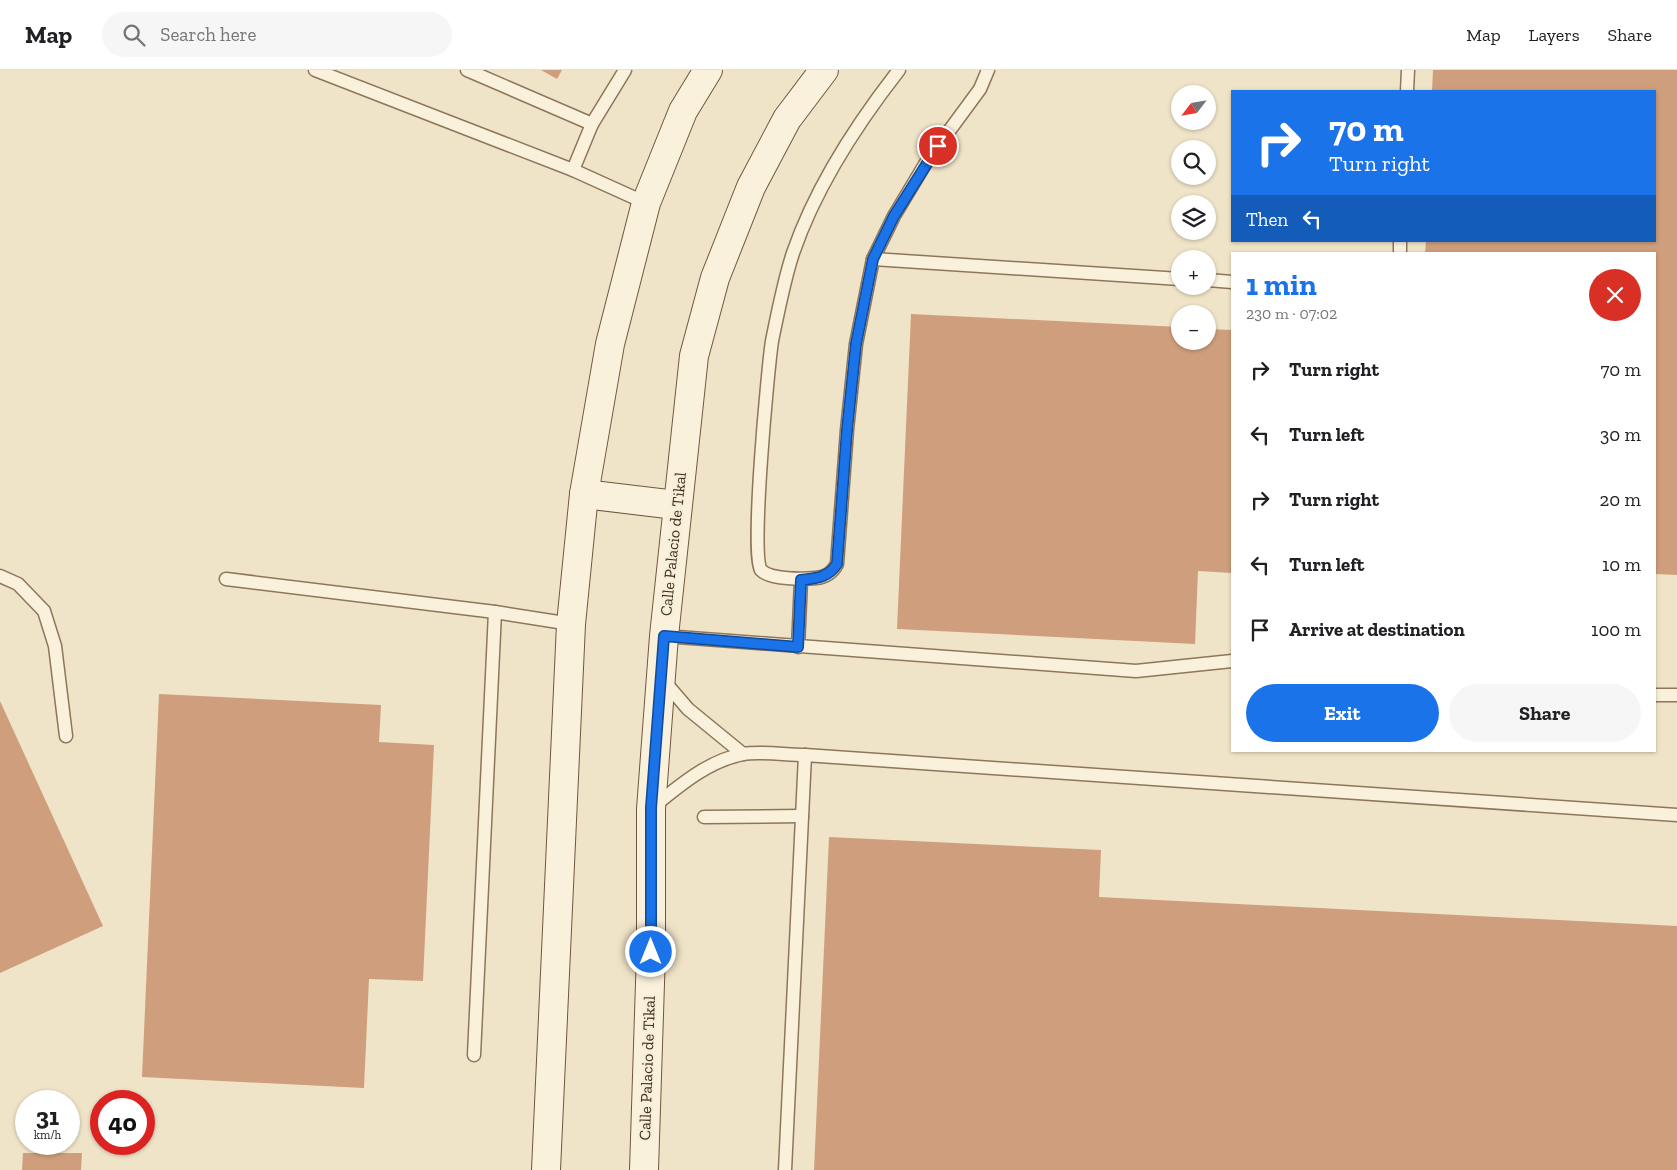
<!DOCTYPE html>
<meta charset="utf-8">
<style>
:root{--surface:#fff;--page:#f6f6f6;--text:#202124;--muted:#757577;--line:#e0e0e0;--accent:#1a73e8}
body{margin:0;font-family:"Zilla Slab",serif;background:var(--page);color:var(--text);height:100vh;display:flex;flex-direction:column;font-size:19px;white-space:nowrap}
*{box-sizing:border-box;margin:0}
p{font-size:16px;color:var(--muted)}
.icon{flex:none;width:28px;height:28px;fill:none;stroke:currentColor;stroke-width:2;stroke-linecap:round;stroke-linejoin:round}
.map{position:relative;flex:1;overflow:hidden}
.side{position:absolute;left:1231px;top:182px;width:425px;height:500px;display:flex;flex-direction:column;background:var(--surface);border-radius:0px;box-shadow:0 1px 4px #0004}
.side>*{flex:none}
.banner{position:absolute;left:1231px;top:20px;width:425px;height:152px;border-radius:0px;box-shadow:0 1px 4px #0004;background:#1a73e8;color:#fff;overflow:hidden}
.needle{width:32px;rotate:239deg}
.fabs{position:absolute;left:1171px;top:15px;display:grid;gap:10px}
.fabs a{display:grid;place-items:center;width:45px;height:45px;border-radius:50%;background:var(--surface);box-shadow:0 1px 4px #0004;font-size:25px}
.speed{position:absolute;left:15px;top:1020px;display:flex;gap:10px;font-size:25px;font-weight:700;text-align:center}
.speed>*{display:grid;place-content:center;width:65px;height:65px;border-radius:50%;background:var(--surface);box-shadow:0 1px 4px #0004;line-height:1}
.speed small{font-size:12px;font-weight:400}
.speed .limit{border:8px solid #d22;background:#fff;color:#111}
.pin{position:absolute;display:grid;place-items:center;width:42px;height:42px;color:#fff;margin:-21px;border:2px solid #fff;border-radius:50%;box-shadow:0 1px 5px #0007}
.me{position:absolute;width:55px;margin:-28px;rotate:0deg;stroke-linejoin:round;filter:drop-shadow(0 0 4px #0008)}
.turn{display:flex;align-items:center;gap:18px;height:105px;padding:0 15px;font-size:22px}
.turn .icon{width:65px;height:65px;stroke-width:2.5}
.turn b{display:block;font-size:35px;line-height:42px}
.then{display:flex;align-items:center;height:48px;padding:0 15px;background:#0003;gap:10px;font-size:19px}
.round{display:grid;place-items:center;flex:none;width:52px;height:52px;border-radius:26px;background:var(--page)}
.summary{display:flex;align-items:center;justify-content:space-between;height:85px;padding:0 15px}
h1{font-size:30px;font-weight:700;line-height:38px;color:var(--accent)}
.primary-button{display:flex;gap:10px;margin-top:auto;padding:10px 15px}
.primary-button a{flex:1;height:58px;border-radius:30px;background:var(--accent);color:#fff;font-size:20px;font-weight:700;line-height:58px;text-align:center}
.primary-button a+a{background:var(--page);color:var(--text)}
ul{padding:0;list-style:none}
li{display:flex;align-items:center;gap:15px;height:65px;padding:0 15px}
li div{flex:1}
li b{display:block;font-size:19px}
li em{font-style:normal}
header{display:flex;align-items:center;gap:30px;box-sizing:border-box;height:70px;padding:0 25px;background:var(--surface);border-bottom:1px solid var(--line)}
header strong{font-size:24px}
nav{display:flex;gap:28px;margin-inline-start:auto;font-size:18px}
.search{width:350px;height:45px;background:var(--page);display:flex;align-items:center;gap:12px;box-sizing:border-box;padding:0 18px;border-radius:28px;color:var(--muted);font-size:19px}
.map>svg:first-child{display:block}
.building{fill:#cf9f7d}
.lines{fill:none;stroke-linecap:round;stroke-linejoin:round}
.lane-casing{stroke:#8d765c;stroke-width:15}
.secondary-casing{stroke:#6f573f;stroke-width:30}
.lane{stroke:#faf1dc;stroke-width:12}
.secondary{stroke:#faf1dc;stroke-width:28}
.route-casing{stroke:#114b97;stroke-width:12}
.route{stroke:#1a73e8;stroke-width:9}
.labels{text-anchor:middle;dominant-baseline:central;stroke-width:4.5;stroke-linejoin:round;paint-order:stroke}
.street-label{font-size:16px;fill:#3d2e20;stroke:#f7eed8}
</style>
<header>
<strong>Map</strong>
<div class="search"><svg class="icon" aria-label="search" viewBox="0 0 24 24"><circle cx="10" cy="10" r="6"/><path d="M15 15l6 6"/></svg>Search here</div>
<nav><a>Map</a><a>Layers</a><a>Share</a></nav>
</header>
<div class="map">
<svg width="1677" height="1100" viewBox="0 0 1677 1100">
<rect width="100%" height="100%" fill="#f0e4c8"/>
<!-- building -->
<g class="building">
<polygon points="541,0 562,0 557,9"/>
<polygon points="1433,0 1677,0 1677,505 1655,504 1655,184 1425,184 1426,171 1655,171 1655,21 1432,21"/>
<polygon points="911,244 1180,257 1180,271 1208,271 1208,259 1232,260 1232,503 1198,501 1195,574 897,559"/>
<polygon points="159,624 381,635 379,672 434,675 423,911 369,909 364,1018 142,1007"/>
<polygon points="0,631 103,856 0,903"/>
<polygon points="829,767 1101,780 1099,827 1677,856 1677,1100 814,1100"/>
<polygon points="23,1083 82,1083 81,1100 22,1100"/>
</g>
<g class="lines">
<defs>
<g id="lane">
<polyline points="315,0 573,100 646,133"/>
<polyline points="467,0 592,54"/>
<path d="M899,0C856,55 816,116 793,183C784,210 778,242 772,271C768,297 750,489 761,500C770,510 804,509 816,508C826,507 832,503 837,494L847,360L856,274L873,189L894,146L927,91L980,19L988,0"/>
<polyline points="1407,21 1408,0"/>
<polyline points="573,100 592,54 625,0"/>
<polyline points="1400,184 1400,171"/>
<polyline points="873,189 1180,209"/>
<polyline points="1208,210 1232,212"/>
<polyline points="0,506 18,514 44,541 55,576 66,666"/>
<polyline points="226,509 495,542 571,554"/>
<polyline points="664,566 1136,601 1232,591"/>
<polyline points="798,577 801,510"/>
<polyline points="663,610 688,639 743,684"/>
<polyline points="1655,625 1677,625"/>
<path d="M653,737C680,715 708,691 743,684C762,681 786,685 805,685"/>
<polyline points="704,747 802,746"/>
<polyline points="474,985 495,542"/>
<polyline points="785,1100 805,685 1677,745"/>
</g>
<g id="secondary">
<polyline points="584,424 676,435"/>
<polyline points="546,1100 571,554 584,424 610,274 646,133 683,41 708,0"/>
<polyline points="644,1100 651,882 651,739 664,566 694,286 715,208 751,117 787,49 824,0"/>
</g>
</defs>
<!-- lane casing -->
<use href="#lane" class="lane-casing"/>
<!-- secondary casing -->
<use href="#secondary" class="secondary-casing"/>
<!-- lane -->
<use href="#lane" class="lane"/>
<!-- secondary -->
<use href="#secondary" class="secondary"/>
</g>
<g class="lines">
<defs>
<path id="route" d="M651,882V738L664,566L798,577L801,510C816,508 828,508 837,494L847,360L856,274L873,189L894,146L938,76"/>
</defs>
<!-- route casing -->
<use href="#route" class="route-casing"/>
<!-- route -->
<use href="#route" class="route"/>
</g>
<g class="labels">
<!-- street labels -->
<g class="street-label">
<text transform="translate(673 474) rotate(-84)">Calle Palacio de Tikal</text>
<text transform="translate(647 998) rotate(-88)">Calle Palacio de Tikal</text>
</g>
</g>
</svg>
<div class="fabs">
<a><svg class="needle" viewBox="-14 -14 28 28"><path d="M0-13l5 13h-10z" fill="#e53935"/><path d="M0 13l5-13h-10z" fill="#757577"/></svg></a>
<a><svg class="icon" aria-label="search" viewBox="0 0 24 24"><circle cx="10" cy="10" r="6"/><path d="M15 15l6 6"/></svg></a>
<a><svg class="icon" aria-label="layers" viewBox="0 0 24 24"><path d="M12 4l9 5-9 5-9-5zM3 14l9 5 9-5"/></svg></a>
<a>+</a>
<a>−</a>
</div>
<div class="speed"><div>31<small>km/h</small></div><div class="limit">40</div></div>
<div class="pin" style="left:938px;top:76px;background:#d93025"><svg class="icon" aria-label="arrive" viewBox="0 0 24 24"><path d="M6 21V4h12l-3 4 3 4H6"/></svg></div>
<svg class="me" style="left:651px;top:882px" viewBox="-20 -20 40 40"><circle r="17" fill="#1a73e8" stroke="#fff" stroke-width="3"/><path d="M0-11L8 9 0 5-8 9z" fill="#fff"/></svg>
<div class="banner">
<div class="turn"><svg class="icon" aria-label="right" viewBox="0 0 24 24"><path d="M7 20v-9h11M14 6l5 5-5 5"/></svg><div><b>70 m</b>Turn right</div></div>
<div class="then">Then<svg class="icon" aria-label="left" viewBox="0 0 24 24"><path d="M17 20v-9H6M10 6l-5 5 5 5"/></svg></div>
</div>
<section class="side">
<div class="summary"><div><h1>1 min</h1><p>230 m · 07:02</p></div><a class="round" style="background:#d93025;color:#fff"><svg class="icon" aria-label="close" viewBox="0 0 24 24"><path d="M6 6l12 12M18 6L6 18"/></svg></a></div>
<ul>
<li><svg class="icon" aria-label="right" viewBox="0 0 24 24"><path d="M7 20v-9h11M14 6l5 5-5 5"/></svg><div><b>Turn right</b></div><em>70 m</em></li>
<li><svg class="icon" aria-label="left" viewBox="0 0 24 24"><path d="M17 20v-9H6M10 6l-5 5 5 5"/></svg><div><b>Turn left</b></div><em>30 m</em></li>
<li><svg class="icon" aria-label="right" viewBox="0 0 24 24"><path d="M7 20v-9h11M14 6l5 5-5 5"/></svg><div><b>Turn right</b></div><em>20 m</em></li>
<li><svg class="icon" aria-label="left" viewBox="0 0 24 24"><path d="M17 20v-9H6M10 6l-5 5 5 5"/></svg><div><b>Turn left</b></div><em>10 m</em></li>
<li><svg class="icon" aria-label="arrive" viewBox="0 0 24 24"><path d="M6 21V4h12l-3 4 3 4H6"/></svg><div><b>Arrive at destination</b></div><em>100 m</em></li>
</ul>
<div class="primary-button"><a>Exit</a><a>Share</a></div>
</section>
</div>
